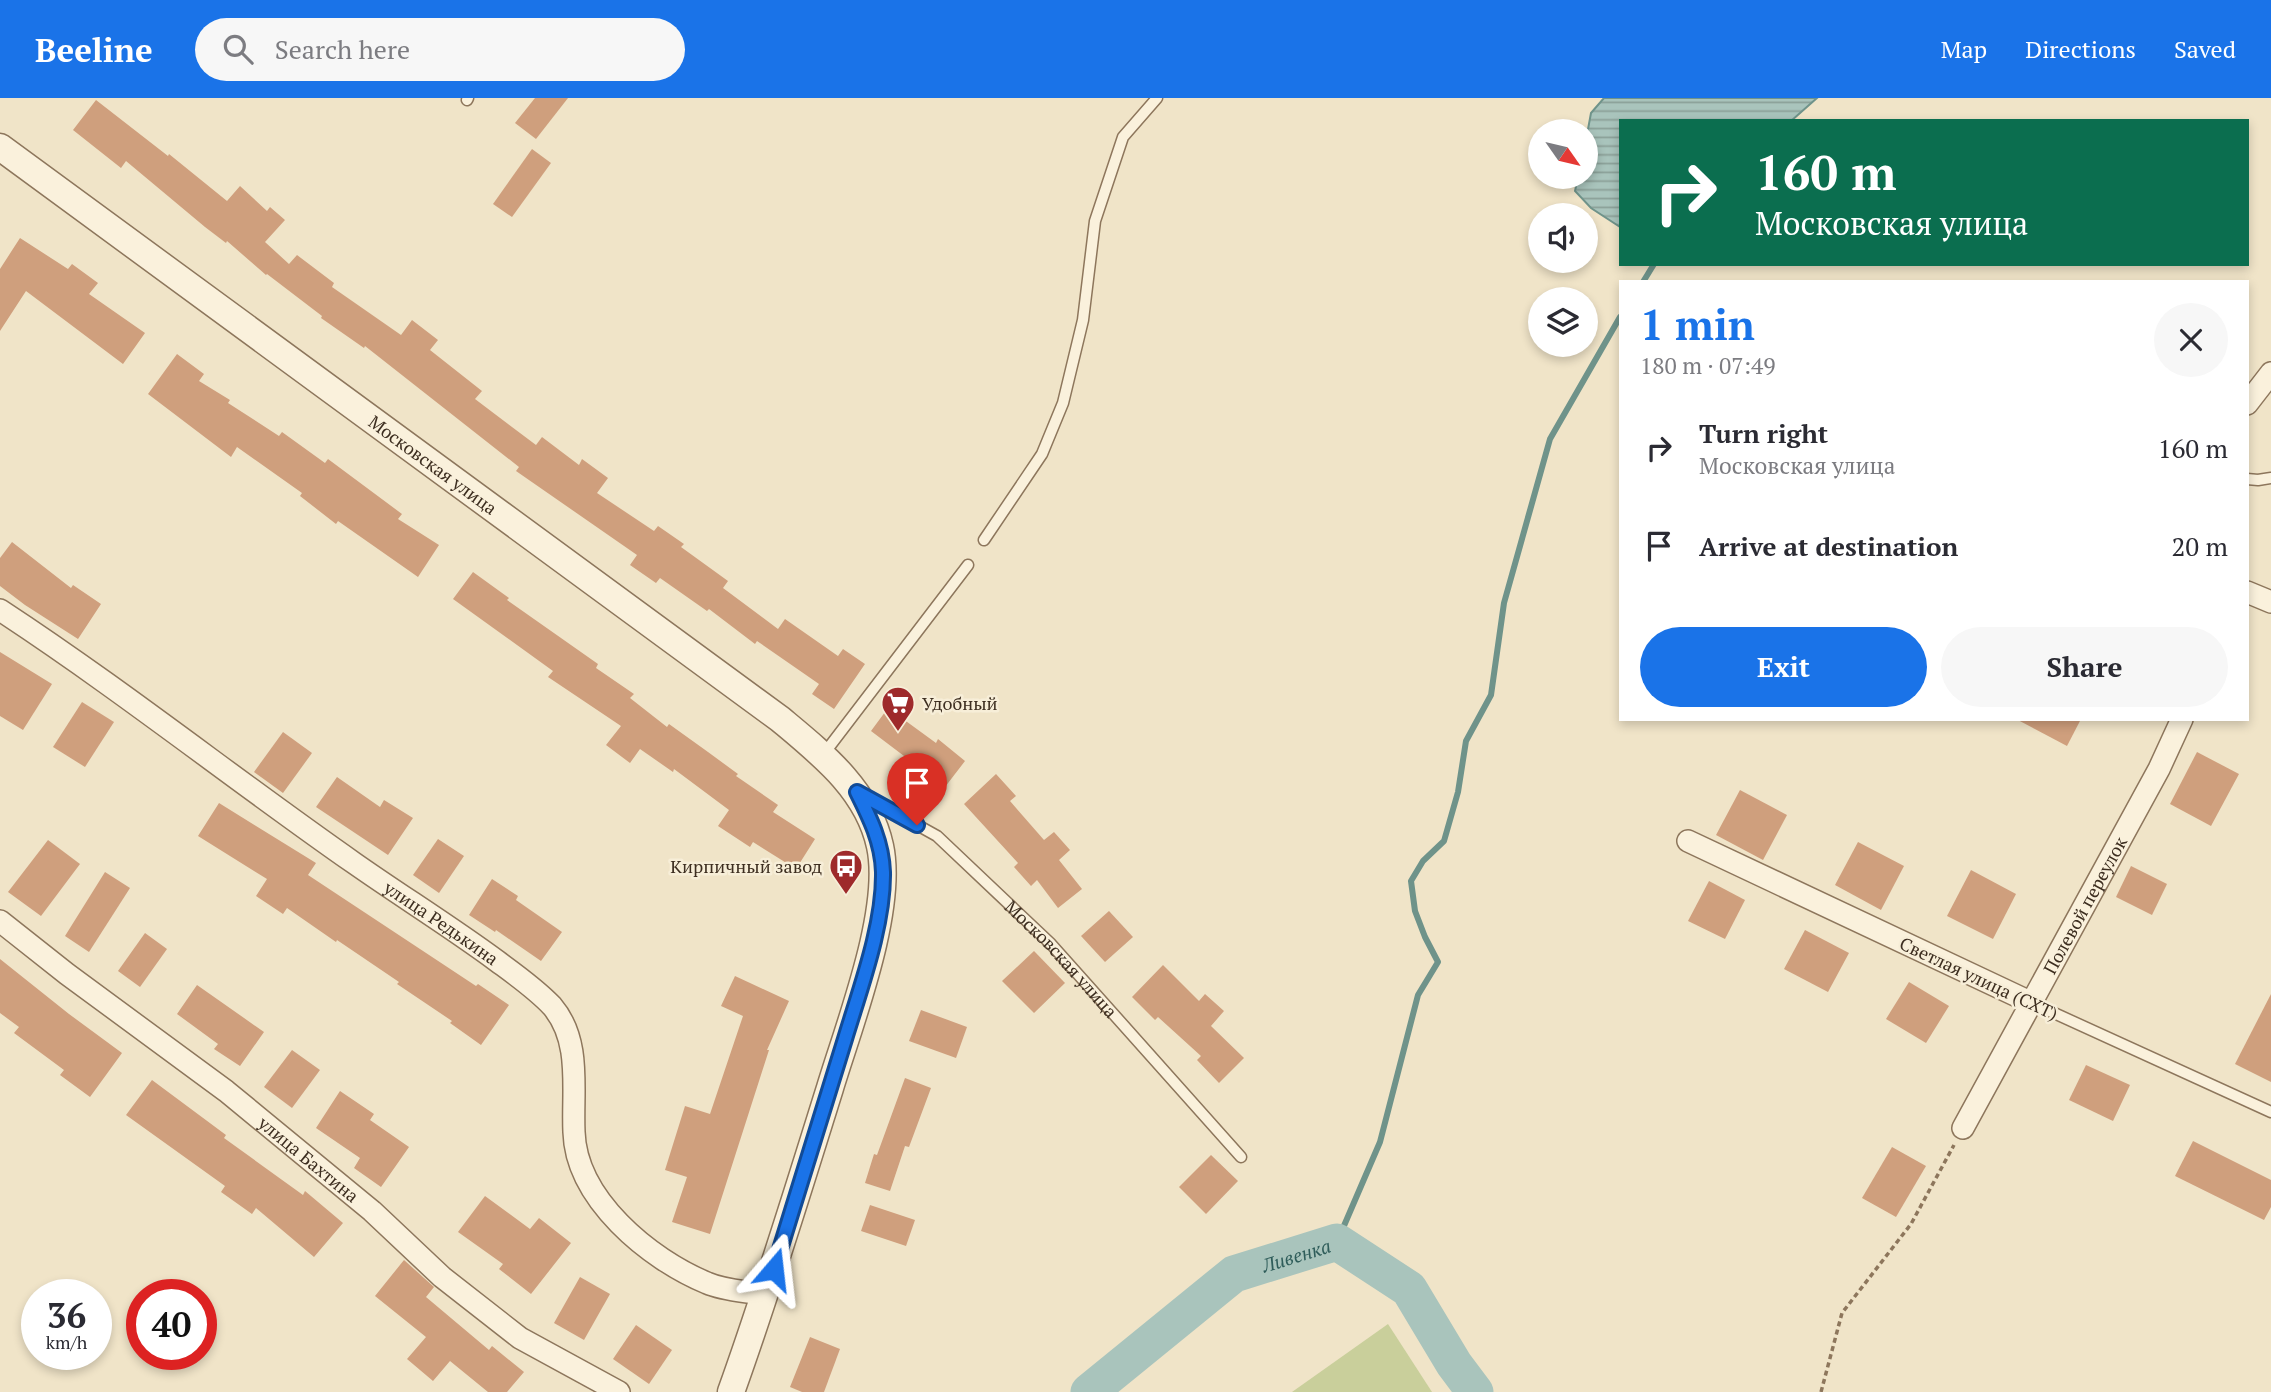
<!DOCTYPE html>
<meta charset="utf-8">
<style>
:root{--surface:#fff;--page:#f7f7f7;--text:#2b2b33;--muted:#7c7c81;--accent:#1a73e8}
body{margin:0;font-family:"PT Serif",serif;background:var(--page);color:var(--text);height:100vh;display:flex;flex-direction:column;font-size:26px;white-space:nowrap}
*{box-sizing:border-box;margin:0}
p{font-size:23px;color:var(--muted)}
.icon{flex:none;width:38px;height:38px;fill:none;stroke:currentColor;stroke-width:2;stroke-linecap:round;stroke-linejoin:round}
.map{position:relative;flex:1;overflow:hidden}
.sheet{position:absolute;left:1619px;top:182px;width:630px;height:441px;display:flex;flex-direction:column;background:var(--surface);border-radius:0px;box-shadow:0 4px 10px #0003}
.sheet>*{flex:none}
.guide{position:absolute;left:1619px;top:21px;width:630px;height:147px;border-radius:0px;box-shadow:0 4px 10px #0003;background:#0b6e4f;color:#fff;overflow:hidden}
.needle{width:46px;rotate:124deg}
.fabs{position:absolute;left:1528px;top:21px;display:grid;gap:14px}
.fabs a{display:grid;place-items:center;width:70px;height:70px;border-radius:50%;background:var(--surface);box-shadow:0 4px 10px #0003;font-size:35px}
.speed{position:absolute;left:21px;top:1181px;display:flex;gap:14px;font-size:35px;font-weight:700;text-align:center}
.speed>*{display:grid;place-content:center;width:91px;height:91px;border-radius:50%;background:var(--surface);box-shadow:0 4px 10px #0003;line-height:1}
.speed small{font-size:18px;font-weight:400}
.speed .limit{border:10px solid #d22;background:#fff;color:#111}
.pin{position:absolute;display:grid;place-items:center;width:60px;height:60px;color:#fff;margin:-72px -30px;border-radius:50% 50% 50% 0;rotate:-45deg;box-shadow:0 0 7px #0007}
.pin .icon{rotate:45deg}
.me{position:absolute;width:77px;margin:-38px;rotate:17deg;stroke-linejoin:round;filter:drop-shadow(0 0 5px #0008)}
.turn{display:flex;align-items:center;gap:24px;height:147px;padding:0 21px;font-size:32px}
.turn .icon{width:91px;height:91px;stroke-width:2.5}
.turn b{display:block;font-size:49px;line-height:60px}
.round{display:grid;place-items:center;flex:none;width:74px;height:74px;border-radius:37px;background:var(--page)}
.overview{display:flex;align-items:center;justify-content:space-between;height:119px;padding:0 21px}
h1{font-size:42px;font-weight:600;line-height:52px;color:var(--accent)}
.primary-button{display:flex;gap:14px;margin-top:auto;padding:14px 21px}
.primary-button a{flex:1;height:80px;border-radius:42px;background:var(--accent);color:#fff;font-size:28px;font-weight:600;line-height:80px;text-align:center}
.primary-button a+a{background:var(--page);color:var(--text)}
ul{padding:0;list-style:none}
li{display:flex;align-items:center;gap:21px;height:98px;padding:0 21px}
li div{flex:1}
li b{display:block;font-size:26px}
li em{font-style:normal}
header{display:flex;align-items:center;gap:42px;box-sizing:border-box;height:98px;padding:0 35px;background:var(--accent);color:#fff}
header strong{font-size:33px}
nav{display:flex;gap:38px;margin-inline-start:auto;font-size:24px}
.search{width:490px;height:63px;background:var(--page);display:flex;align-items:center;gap:18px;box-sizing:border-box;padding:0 24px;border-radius:38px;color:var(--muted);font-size:26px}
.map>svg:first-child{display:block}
.green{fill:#c9cf9b}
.water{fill:url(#water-rules);stroke:#6f938a;stroke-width:2}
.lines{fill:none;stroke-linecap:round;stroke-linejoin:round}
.stream{stroke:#6f938a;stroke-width:6}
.river{stroke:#a9c4bc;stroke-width:37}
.building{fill:#cf9f7d}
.service-casing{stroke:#8d765c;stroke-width:13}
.minor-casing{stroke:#8d765c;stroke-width:24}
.tertiary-casing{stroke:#8d765c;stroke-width:29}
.path{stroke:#8d765c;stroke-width:3.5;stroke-dasharray:5 3.5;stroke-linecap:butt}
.service{stroke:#faf1dc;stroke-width:10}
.minor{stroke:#faf1dc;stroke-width:21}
.tertiary{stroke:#faf1dc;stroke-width:26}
.route-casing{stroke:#114b97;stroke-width:18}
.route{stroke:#1a73e8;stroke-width:12}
.labels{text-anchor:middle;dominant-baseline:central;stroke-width:5;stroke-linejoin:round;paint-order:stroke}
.street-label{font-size:18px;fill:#3d2e20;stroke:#f7eed8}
.poi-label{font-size:18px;fill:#3d2e20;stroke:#f7eed8;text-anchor:start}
.water-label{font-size:19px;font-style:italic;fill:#2f5d5a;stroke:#f7eed8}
</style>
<header>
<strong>Beeline</strong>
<div class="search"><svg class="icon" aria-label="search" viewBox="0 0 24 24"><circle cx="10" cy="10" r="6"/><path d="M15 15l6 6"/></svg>Search here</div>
<nav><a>Map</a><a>Directions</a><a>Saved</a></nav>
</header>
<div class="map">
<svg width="2271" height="1294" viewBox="0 0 2271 1294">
<defs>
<pattern id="water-rules" width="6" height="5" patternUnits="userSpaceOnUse" patternTransform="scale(1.75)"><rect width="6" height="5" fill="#a9c4bc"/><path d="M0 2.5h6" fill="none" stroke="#8ba098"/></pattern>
</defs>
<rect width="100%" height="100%" fill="#f0e4c8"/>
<!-- green -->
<polygon class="green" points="1388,1226 1432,1294 1292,1294"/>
<!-- water -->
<polygon class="water" points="1604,0 1817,0 1791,23 1620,23 1620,129 1591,110 1575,93 1578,79 1586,79 1586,42 1591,15"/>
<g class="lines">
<!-- stream -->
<g class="stream">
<polyline points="1643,184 1654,166"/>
<polyline points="1337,1144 1380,1044 1418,897 1438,864 1425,839 1415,813 1411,783 1423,763 1444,743 1458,694 1466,643 1491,597 1504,505 1550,341 1620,219"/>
</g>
<!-- river -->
<path class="river" id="s1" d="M1089,1294L1234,1176L1337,1144L1409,1191L1454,1266L1475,1294"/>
</g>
<!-- building -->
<g class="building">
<polygon points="535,0 568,0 536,41 515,25"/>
<polygon points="96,2 168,58 169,56 227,103 240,88 267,113 270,109 285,122 265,144 289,166 297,157 334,185 332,189 401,237 412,222 438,242 430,252 482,293 475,301 536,347 542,339 579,367 582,361 608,380 597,395 654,433 658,428 684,446 681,449 728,483 723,490 778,531 785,521 838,558 843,551 865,566 834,611 812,596 819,586 757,543 755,546 709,511 707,513 660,480 656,485 630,467 637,457 516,373 519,369 365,248 364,250 321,220 322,218 267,176 266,177 227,143 226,145 205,129 126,63 121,70 73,32"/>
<polygon points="532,51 551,65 512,119 493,106"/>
<polygon points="20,140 68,171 72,166 98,185 89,196 145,235 123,266 26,193 0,233 0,171"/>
<polygon points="177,256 204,276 199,283 230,302 228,305 279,338 282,334 325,365 328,361 402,416 398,421 439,447 418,479 338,423 336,426 300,398 302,395 237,349 231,359 148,296"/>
<polygon points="12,444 71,490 73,487 101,506 78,541 25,507 0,488 0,460"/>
<polygon points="473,474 509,500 507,502 598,566 596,570 634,596 630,600 667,629 669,626 708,654 738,676 736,678 778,707 773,714 815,741 796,771 753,744 750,749 718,728 729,712 674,671 673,674 640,651 630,665 606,647 621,628 548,579 553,573 453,501"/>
<polygon points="0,554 52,586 23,632 0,618"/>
<polygon points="82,604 114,624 85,669 53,649"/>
<polygon points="888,610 936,645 938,641 965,663 945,689 871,633"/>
<polygon points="2016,621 2081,621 2067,648"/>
<polygon points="283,634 312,655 283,695 254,674"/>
<polygon points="2197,654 2239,676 2211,728 2170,706"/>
<polygon points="996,676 1016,698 1010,703 1044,742 1054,734 1070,752 1059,762 1082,791 1058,810 1037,782 1031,788 1014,769 1018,765 964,706"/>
<polygon points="337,679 380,709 384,702 413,720 388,757 316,709"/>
<polygon points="1740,692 1787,717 1763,762 1716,737"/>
<polygon points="219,705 316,765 308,777 476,888 478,886 509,907 481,947 450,925 452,923 397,886 399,884 337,842 336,844 287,810 283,816 256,798 267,781 198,738"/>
<polygon points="438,741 464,758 439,795 413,777"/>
<polygon points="48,742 80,766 41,818 8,794"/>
<polygon points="1858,744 1904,768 1881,812 1835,787"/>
<polygon points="2131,768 2167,786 2152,817 2116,799"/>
<polygon points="1971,772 2016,796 1993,841 1947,818"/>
<polygon points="105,774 130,790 89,854 65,838"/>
<polygon points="492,781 518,798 516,802 562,834 541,863 496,832 495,834 469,817"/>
<polygon points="1709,783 1745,802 1725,841 1688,823"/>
<polygon points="1109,813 1133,839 1105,864 1081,838"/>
<polygon points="1805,832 1849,855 1828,894 1784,871"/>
<polygon points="145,835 167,851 140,889 118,873"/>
<polygon points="1034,853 1065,885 1034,915 1002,883"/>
<polygon points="0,861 69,916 122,955 90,999 60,977 64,972 14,935 19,929 0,915"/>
<polygon points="1163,867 1199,903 1205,896 1224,913 1211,928 1244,960 1219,985 1197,962 1201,958 1158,919 1155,922 1132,899"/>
<polygon points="735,878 789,903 767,952 769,952 710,1136 672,1124 687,1079 665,1072 685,1008 710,1016 743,918 721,908"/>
<polygon points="1909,884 1949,908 1926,945 1886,921"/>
<polygon points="197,887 264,934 240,968 214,951 218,946 177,916"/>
<polygon points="2271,896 2271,984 2235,966"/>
<polygon points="921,912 967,929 956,960 909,943"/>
<polygon points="292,952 320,972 292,1010 264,989"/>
<polygon points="2086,967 2130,987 2113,1023 2069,1002"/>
<polygon points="905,980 931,990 909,1049 905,1048 890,1093 865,1085 874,1056 877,1057"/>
<polygon points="152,982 226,1037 224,1040 303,1097 305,1093 343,1125 314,1159 256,1110 252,1116 221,1094 225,1088 126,1017"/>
<polygon points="340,993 374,1016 370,1022 409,1049 381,1089 354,1070 360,1060 316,1030"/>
<polygon points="2193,1043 2271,1082 2271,1109 2264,1122 2175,1078"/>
<polygon points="1892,1049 1926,1068 1896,1119 1862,1100"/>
<polygon points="1211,1057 1238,1083 1206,1116 1179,1089"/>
<polygon points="485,1098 530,1131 539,1120 571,1145 531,1196 499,1171 503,1166 458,1134"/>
<polygon points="870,1107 915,1122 906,1148 861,1133"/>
<polygon points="404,1162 434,1189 426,1199 489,1252 492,1248 524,1274 507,1294 488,1294 450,1263 433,1283 407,1261 426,1239 375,1198"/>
<polygon points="580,1179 610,1196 584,1242 554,1225"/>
<polygon points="636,1227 672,1252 649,1286 613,1261"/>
<polygon points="810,1239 840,1251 824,1294 802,1294 790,1289"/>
</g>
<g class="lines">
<defs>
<g id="service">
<polyline points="467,2 468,0"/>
<polyline points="2247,381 2258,382 2271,380"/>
<polyline points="984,442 1042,356 1063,305 1083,222 1095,123 1123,39 1157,0"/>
<polyline points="823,657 968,467"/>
<path id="s2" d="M865,698L937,738L1051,846L1241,1059"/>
<polyline points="2032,905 2271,1014"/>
</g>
<g id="minor">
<polyline points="2247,306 2271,275"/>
<polyline points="2247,494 2271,504"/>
<path id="s3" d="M0,512C122,592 235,682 354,765C401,798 451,829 497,863C516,877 536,891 552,908C582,943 572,992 574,1034C576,1101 649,1161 707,1185C725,1193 747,1193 766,1197"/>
<polyline points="1688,743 2032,905"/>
<path id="s4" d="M0,823L67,876L226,993L372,1113L442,1179L520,1240L619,1294"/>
<path id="s5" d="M1963,1030L2159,671L2182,621"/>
</g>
<g id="tertiary">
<path id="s6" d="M0,49L780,621C822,656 868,692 880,748C894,812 849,927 830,990C798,1092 767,1194 731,1294"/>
</g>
</defs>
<!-- service casing -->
<use href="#service" class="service-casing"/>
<!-- minor casing -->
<use href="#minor" class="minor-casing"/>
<!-- tertiary casing -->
<use href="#tertiary" class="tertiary-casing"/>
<!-- path -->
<polyline class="path" points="1821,1294 1842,1215 1911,1126 1954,1047"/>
<!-- service -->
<use href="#service" class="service"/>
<!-- minor -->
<use href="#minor" class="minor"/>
<!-- tertiary -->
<use href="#tertiary" class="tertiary"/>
</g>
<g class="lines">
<defs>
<path id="route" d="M774,1171C798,1095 821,1018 845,941C860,891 884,827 883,774C882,744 870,720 857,694L917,727"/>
</defs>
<!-- route casing -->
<use href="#route" class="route-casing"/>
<!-- route -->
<use href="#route" class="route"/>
</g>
<!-- icons -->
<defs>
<symbol id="supermarket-pin" viewBox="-11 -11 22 30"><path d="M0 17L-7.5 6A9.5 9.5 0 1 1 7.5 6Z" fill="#9e2a2b" stroke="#f7eed8"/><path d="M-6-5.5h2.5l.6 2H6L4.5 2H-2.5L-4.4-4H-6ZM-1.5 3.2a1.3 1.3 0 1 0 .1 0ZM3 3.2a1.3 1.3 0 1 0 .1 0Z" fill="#fff"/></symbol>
<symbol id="bus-pin" viewBox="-11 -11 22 30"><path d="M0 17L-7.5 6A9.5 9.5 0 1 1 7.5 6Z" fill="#9e2a2b" stroke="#f7eed8"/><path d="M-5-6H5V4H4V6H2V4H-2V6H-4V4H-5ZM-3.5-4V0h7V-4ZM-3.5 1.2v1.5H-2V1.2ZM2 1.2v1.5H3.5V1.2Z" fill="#fff"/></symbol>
</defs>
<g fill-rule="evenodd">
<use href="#supermarket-pin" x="879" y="586" width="38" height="52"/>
<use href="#bus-pin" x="827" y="749" width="38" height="52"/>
</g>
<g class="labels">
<!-- street labels -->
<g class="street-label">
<text stroke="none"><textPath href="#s6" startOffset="537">Московская улица</textPath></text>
<text stroke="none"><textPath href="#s5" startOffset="254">Полевой переулок</textPath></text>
<text stroke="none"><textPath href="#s3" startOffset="541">улица Редькина</textPath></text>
<text stroke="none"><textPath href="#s2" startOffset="257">Московская улица</textPath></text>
<text transform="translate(1979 880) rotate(25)">Светлая улица (СХТ)</text>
<text stroke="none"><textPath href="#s4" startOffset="390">улица Бахтина</textPath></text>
</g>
<!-- poi labels -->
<g class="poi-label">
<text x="922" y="605">Удобный</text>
<text x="822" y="768" text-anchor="end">Кирпичный завод</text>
</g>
<!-- water labels -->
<g class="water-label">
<text stroke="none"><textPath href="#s1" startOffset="252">Ливенка</textPath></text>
</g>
</g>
</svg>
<div class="fabs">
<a><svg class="needle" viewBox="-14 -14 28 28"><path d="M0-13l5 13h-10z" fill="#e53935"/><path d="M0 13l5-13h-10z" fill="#7c7c81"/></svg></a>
<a><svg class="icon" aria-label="sound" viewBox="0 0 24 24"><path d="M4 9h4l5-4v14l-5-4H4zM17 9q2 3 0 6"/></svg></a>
<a><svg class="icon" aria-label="layers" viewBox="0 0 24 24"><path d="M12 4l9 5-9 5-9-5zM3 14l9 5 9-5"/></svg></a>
</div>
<div class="speed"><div>36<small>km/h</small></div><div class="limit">40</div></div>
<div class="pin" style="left:917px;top:727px;background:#d93025"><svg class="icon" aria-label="arrive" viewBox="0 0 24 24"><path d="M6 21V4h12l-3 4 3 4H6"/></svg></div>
<svg class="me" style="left:774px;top:1171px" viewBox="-20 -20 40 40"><path d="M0-17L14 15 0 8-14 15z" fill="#1a73e8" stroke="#fff" stroke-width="4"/></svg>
<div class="guide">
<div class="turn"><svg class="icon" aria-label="right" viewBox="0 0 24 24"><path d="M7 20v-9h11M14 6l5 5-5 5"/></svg><div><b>160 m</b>Московская улица</div></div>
</div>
<section class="sheet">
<div class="overview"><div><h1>1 min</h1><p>180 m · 07:49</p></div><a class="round"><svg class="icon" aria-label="close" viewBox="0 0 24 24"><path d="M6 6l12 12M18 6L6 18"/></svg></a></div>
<ul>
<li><svg class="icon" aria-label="right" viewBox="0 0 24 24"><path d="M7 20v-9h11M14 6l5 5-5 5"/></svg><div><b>Turn right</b><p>Московская улица</p></div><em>160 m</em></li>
<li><svg class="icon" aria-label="arrive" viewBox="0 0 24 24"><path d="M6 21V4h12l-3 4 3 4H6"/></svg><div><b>Arrive at destination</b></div><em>20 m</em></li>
</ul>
<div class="primary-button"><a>Exit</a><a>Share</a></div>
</section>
</div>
